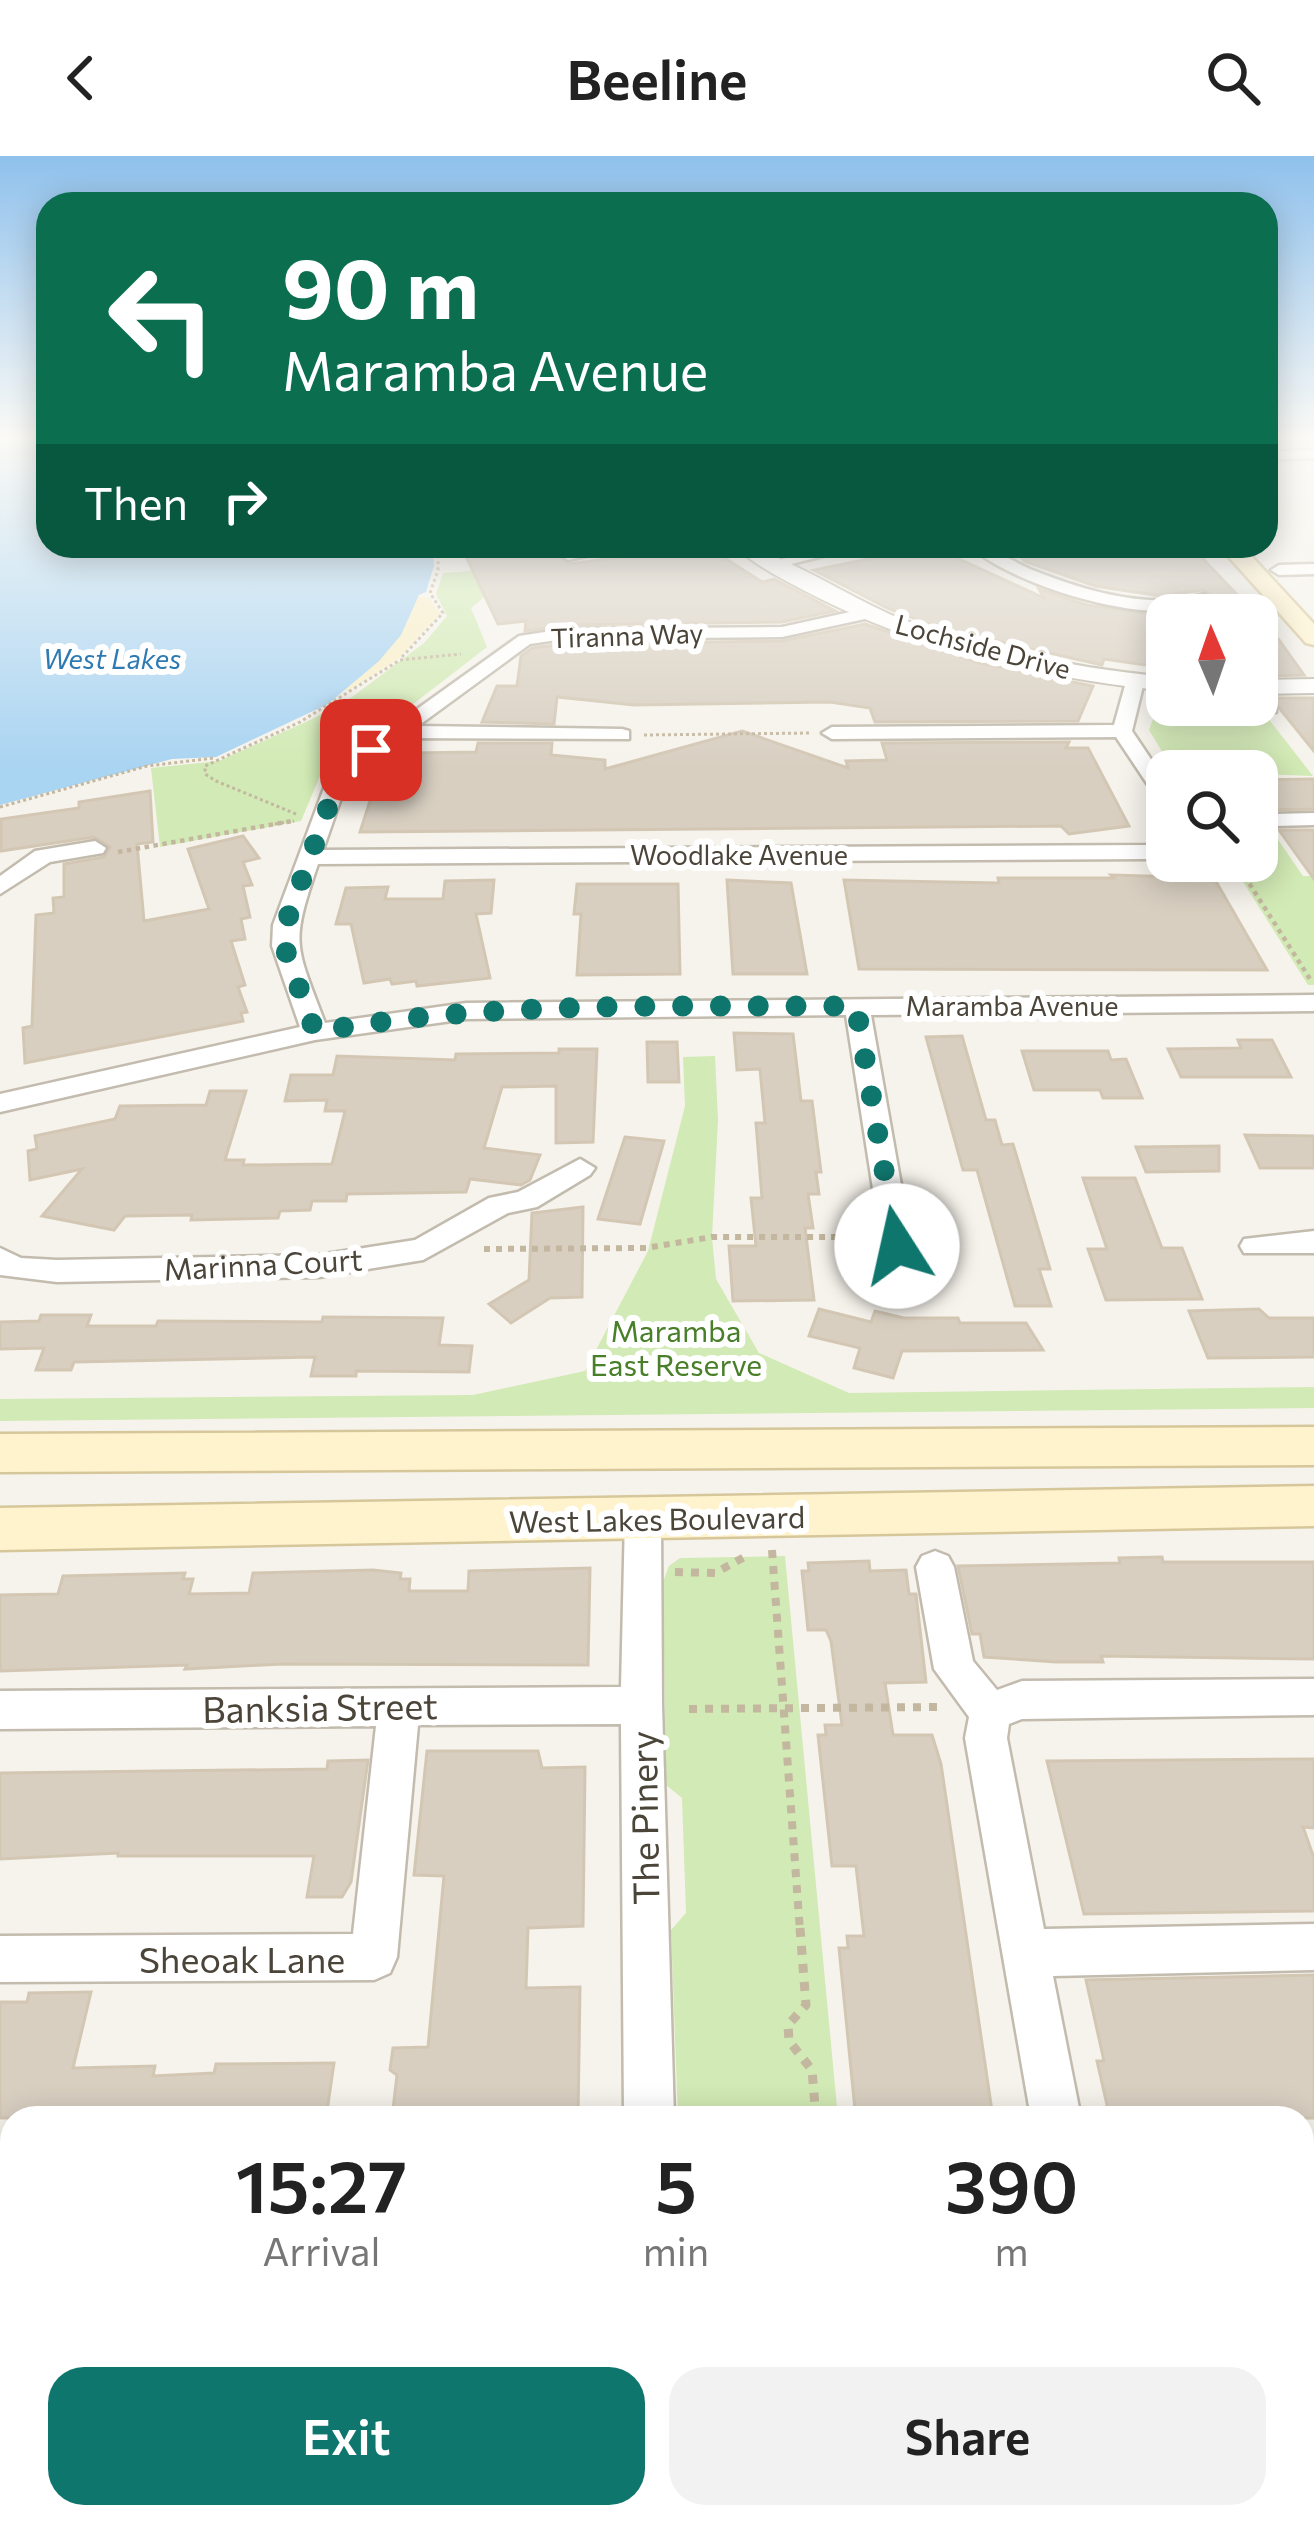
<!DOCTYPE html>
<style>
:root{--surface:#fff;--page:#f2f2f2;--text:#222;--muted:#767676;--accent:#0f766e}
body{margin:0;font-family:Commissioner,sans-serif;background:var(--page);color:var(--text);height:100vh;display:flex;flex-direction:column;font-size:45px;white-space:nowrap}
*{box-sizing:border-box;margin:0}
p{font-size:39px;color:var(--muted)}
.icon{flex:none;width:66px;height:66px;fill:none;stroke:currentColor;stroke-width:2;stroke-linecap:round;stroke-linejoin:round}
.map{position:relative;flex:1;overflow:hidden}
.panel{position:absolute;left:0px;top:1950px;width:1314px;height:423px;display:flex;flex-direction:column;background:var(--surface);border-radius:36px 36px 0 0;box-shadow:0 6px 30px #0003}
.panel>*{flex:none}
.hud{position:absolute;left:36px;top:36px;width:1242px;height:366px;border-radius:36px;box-shadow:0 6px 30px #0003;background:#0b6e4f;color:#fff;overflow:hidden}
.needle{width:78px;rotate:358deg}
.fabs{position:absolute;left:1146px;top:438px;display:grid;gap:24px}
.fabs a{display:grid;place-items:center;width:132px;height:132px;border-radius:24px;background:var(--surface);box-shadow:0 6px 30px #0003;font-size:60px}
.pin{position:absolute;display:grid;place-items:center;width:102px;height:102px;color:#fff;margin:-51px;border-radius:24px;box-shadow:0 6px 18px #0006}
.me{position:absolute;width:132px;margin:-66px;rotate:350deg;stroke-linejoin:round;filter:drop-shadow(0 0 9px #0008)}
.turn{display:flex;align-items:center;gap:42px;height:252px;padding:0 48px;font-size:54px}
.turn .icon{width:156px;height:156px;stroke-width:2.5}
.turn b{display:block;font-size:84px;line-height:102px}
.then{display:flex;align-items:center;height:114px;padding:0 48px;background:#0003;gap:24px;font-size:45px}
.eta{display:flex;justify-content:space-evenly;align-items:center;height:204px;text-align:center}
.eta b{font-size:72px;font-weight:600;line-height:84px}
.cta{display:flex;gap:24px;margin-top:auto;padding:24px 48px}
.cta a{flex:1;height:138px;border-radius:36px;background:var(--accent);color:#fff;font-size:48px;font-weight:600;line-height:138px;text-align:center}
.cta a+a{background:var(--page);color:var(--text)}
header{display:flex;justify-content:space-between;align-items:center;height:156px;padding:0 48px;background:var(--surface);font-size:54px;font-weight:600}
.map>svg:first-child{display:block}
.green{fill:#d2eab5}
.sand{fill:#f9efc9}
.water{fill:#a9d4f2}
.building{fill:#d8cfc1;stroke:#d3c7b4;stroke-width:3}
.lines{fill:none;stroke-linecap:round;stroke-linejoin:round}
.service-casing{stroke:#c2bbae;stroke-width:5}
.minor-casing{stroke:#c2bbae;stroke-width:5}
.tertiary-casing{stroke:#c2bbae;stroke-width:4}
.secondary-casing{stroke:#d6c79b;stroke-width:5}
.path-far4{stroke:#c4b79f;stroke-width:3;stroke-dasharray:3 3;stroke-linecap:butt}
.path-far3{stroke:#c4b79f;stroke-width:4.5;stroke-dasharray:4.5 4.5;stroke-linecap:butt}
.path-far2{stroke:#c4b79f;stroke-width:6;stroke-dasharray:6 6;stroke-linecap:butt}
.path-far1{stroke:#c4b79f;stroke-width:8;stroke-dasharray:8 8;stroke-linecap:butt}
.path{stroke:#c4b79f;stroke-width:9;stroke-dasharray:9 9;stroke-linecap:butt}
.service{fill:#fff;fill-rule:evenodd}
.minor{fill:#fff;fill-rule:evenodd}
.tertiary{fill:#fff;fill-rule:evenodd}
.secondary{fill:#fff3cd;fill-rule:evenodd}
.route{stroke:#0f766e;stroke-width:21;stroke-dasharray:0 37.8}
.labels{text-anchor:middle;dominant-baseline:central;stroke-width:12;stroke-linejoin:round;paint-order:stroke}
.far-street-label{font-size:27px;fill:#4b4439;stroke:#fff}
.far-water-label{font-size:27px;font-style:italic;fill:#2e7ab2;stroke:#fff}
.street-label{font-size:30px;fill:#4b4439;stroke:#fff}
.park-label{font-size:30px;fill:#4a7f2a;stroke:#fff}
.near-street-label{font-size:36px;fill:#4b4439;stroke:#fff}
</style>
<header><svg class="icon" aria-label="back" viewBox="0 0 24 24"><path d="M15 5l-7 7 7 7"/></svg>Beeline<svg class="icon" aria-label="search" viewBox="0 0 24 24"><circle cx="10" cy="10" r="6"/><path d="M15 15l6 6"/></svg></header>
<div class="map">
<svg width="1314" height="2372" viewBox="0 0 1314 2372">
<rect width="100%" height="100%" fill="#f6f3ec"/>
<!-- green -->
<g class="green">
<polygon points="520,411 471,452 487,491 320,620 301,665 160,691 151,612 219,605 312,563 352,541 424,487 447,460 436,438 443,417"/>
<polygon points="1162,538 1167,539 1167,549 1257,548 1313,620 1174,615 1149,574"/>
<polygon points="1257,653 1303,720 1314,720 1314,829 1308,829 1230,705 1257,705"/>
<polygon points="715,900 718,964 712,1081 716,1123 759,1197 849,1237 1314,1231 1314,1252 0,1265 0,1243 473,1239 585,1215 648,1095 685,950 683,901"/>
<polygon points="785,1400 838,1962 678,1962 671,1774 686,1757 682,1642 666,1629 663,1426 669,1410 680,1402"/>
</g>
<!-- sand -->
<polygon class="sand" points="416,440 429,442 440,458 398,503 348,535 340,534"/>
<!-- water -->
<polygon class="water" points="0,280 48,280 48,390 433,390 434,410 426,436 419,439 401,479 379,505 328,548 216,601 172,603 0,649"/>
<!-- building -->
<g class="building">
<polygon points="461,390 577,390 556,397 569,408 706,390 762,426 774,423 835,455 782,466 564,469 525,475 526,465 498,468"/>
<polygon points="931,390 1044,442 1039,433 1087,449 1160,459 1191,457 1216,442 1203,434 1161,440 1095,430 1024,405 1014,390 1191,390 1256,459 1167,459 1167,512 1104,503 1102,509 937,471 887,452 814,414"/>
<polygon points="1257,461 1279,484 1304,519 1257,520"/>
<polygon points="865,468 980,507 1093,530 1078,565 875,566 870,552 830,546 634,549 557,541 554,568 482,566 497,530 517,530 521,500 532,492 564,488 782,485"/>
<polygon points="1273,542 1314,542 1314,595 1280,553"/>
<polygon points="742,575 848,612 846,605 887,604 882,587 1069,586 1066,592 1088,592 1129,670 1069,678 1061,670 360,676 378,620 394,620 396,609 412,597 476,596 478,587 552,587 551,599 605,604 605,613"/>
<polygon points="1314,623 1314,653 1271,654 1257,634 1257,624"/>
<polygon points="150,635 153,686 137,688 144,765 209,753 188,693 243,680 259,702 243,706 252,729 243,730 250,761 241,763 245,783 231,785 245,829 238,831 247,856 241,857 243,865 25,907 23,872 32,870 36,759 54,757 53,742 64,741 64,708 104,701 110,691 94,681 1,695 1,663 79,652 79,646"/>
<polygon points="1279,674 1314,674 1314,723"/>
<polygon points="1111,719 1214,722 1267,814 859,813 844,724 999,727 998,722 1114,722"/>
<polygon points="494,724 491,757 476,758 490,822 417,830 416,825 392,828 390,823 364,827 351,768 336,768 346,732 388,731 385,743 443,743 445,725"/>
<polygon points="727,724 791,727 807,818 733,818"/>
<polygon points="577,728 678,728 680,818 577,819 581,758 574,758"/>
<polygon points="734,877 793,878 801,945 812,945 821,1016 816,1016 819,1038 808,1038 813,1072 805,1072 814,1144 733,1145 729,1090 756,1090 751,1042 762,1042 756,967 765,967 760,913 737,914"/>
<polygon points="962,880 986,964 995,964 1002,989 1013,988 1050,1113 1039,1113 1051,1150 1015,1150 977,1014 963,1014 926,881"/>
<polygon points="1238,884 1272,884 1291,921 1181,921 1168,893 1241,892"/>
<polygon points="647,886 677,886 679,926 648,926"/>
<polygon points="559,893 597,893 593,986 556,987 556,930 502,931 484,992 540,999 530,1024 521,1029 470,1023 466,1036 347,1038 346,1045 312,1045 310,1054 280,1055 278,1062 191,1064 192,1059 125,1060 114,1074 42,1060 82,1013 30,1024 28,995 37,993 35,980 115,963 120,950 206,949 210,935 246,935 225,1004 244,1004 243,1009 332,1008 345,955 325,955 327,944 285,945 291,919 333,919 337,900 455,904 456,898 559,897"/>
<polygon points="1022,895 1108,895 1111,904 1126,903 1142,942 1103,942 1100,934 1034,934"/>
<polygon points="1245,979 1314,980 1314,1012 1260,1012"/>
<polygon points="625,981 664,985 640,1068 598,1063"/>
<polygon points="1219,990 1219,1015 1146,1016 1136,991"/>
<polygon points="1083,1022 1135,1022 1162,1092 1182,1092 1202,1143 1106,1144 1088,1093 1107,1093"/>
<polygon points="583,1051 582,1141 550,1142 511,1167 489,1148 529,1124 532,1057"/>
<polygon points="819,1153 871,1166 875,1155 904,1162 958,1162 960,1167 1026,1167 1043,1194 902,1195 893,1222 854,1212 860,1192 809,1180"/>
<polygon points="1259,1153 1269,1162 1314,1162 1314,1201 1208,1202 1189,1155"/>
<polygon points="41,1159 91,1159 87,1170 156,1170 158,1165 322,1166 323,1161 443,1162 439,1189 472,1190 469,1216 356,1215 356,1220 311,1220 315,1201 74,1206 71,1214 36,1214 44,1192 0,1193 0,1166 39,1165"/>
<polygon points="1162,1401 1163,1406 1314,1406 1314,1503 1101,1500 1103,1506 1056,1506 984,1501 980,1478 972,1478 958,1410 1120,1407 1119,1402"/>
<polygon points="869,1405 870,1415 906,1414 909,1438 916,1438 926,1526 885,1527 893,1579 932,1579 941,1608 993,1962 884,1962 882,1953 855,1954 839,1792 848,1792 847,1780 864,1780 856,1710 832,1710 818,1579 826,1579 825,1569 842,1569 831,1485 826,1474 808,1474 802,1415 809,1415 808,1407"/>
<polygon points="590,1412 588,1509 282,1508 185,1513 187,1509 0,1515 0,1439 58,1438 63,1420 185,1417 183,1423 193,1423 189,1438 249,1437 253,1417 373,1414 401,1417 400,1423 410,1423 409,1435 468,1435 469,1415"/>
<polygon points="427,1595 538,1595 542,1612 585,1611 583,1770 528,1772 526,1832 580,1831 578,1962 392,1962 397,1919 390,1914 393,1892 428,1891 444,1720 414,1719"/>
<polygon points="1314,1603 1314,1672 1303,1671 1314,1702 1314,1755 1084,1758 1047,1605"/>
<polygon points="368,1604 351,1726 342,1741 307,1741 314,1700 118,1700 118,1697 0,1703 0,1617 327,1613 328,1605"/>
<polygon points="1314,1819 1314,1962 1110,1962 1097,1905 1104,1905 1086,1824"/>
<polygon points="91,1836 73,1912 155,1910 153,1920 214,1917 216,1908 334,1907 326,1962 0,1962 0,1846 27,1846 29,1837"/>
</g>
<g class="lines">
<defs>
<g id="service">
<polygon points="1257,531 1276,552 1276,556 1270,556 1257,540"/>
<polygon points="1266,2361 1296,2361 1298,2372 1268,2372"/>
</g>
<g id="minor">
<polygon points="1314,294 1314,302 1266,304 1266,296"/>
<polygon points="596,390 633,390 568,404 560,399"/>
<polygon points="834,390 864,390 771,413 763,408"/>
<path d="M970,390C993,390 1009,404 1030,413C1083,434 1148,455 1204,438L1212,443C1165,478 1010,429 970,390Z"/>
<polygon points="1314,408 1314,418 1279,419 1271,414 1279,409"/>
<path d="M868,452L876,457L874,461L782,481L564,483L530,488L418,570L622,573L629,575V583L402,582L347,625L323,694L1146,689L1167,683V697L1147,703L318,708C290,790 295,787 325,867L466,847L1314,839V855L871,859L912,1091L908,1098H886L882,1091L846,859L466,863L315,884L0,956V938L300,871L272,790L273,769L327,624L339,609L519,480L564,473L782,471Z"/>
<polygon points="1135,520 1144,526 1132,575 1167,627 1167,649 1160,647 1116,581 832,583 822,577 832,571 1114,569 1126,526"/>
<polygon points="1314,657 1314,669 1274,670 1263,664 1274,658"/>
<polygon points="95,685 106,692 103,697 50,706 0,738 0,720 35,695"/>
<polygon points="580,1003 595,1012 590,1019 537,1051 508,1057 423,1104 319,1121 57,1126 0,1119 0,1092 21,1102 57,1104 319,1099 415,1084 489,1042 518,1036"/>
<polygon points="1314,1075 1314,1097 1244,1097 1240,1090 1244,1083"/>
<polygon points="643,1347 656,1351 661,1362 662,1549 674,1962 624,1962 621,1568 418,1569 397,1801 390,1817 374,1824 0,1826 0,1780 353,1778 376,1570 0,1573 0,1535 621,1531 625,1362 630,1351"/>
<polygon points="935,1395 948,1400 954,1411 973,1505 997,1534 1022,1525 1314,1523 1314,1559 1022,1563 1009,1568 1007,1582 1044,1773 1314,1768 1314,1814 1053,1820 1081,1962 1031,1962 965,1582 969,1561 934,1513 916,1411 922,1400"/>
<rect x="1302" y="2102" width="12" height="54"/>
<rect x="0" y="2116" width="12" height="54"/>
<polygon points="614,2361 672,2361 674,2372 614,2372"/>
</g>
<g id="tertiary">
<path d="M735,390C773,390 859,448 904,464C989,496 1077,512 1167,521V535C1041,522 918,494 805,435C781,422 754,409 735,390Z"/>
<polygon points="1314,523 1314,537 1257,538 1257,524"/>
</g>
<g id="secondary">
<polygon points="1219,390 1242,390 1314,468 1314,489 1306,487"/>
<polygon points="1314,1271 1314,1309 0,1316 0,1278"/>
<polygon points="1314,1330 1314,1370 0,1394 0,1352"/>
</g>
</defs>
<!-- service casing -->
<use href="#service" class="service-casing"/>
<!-- minor casing -->
<use href="#minor" class="minor-casing"/>
<!-- tertiary casing -->
<use href="#tertiary" class="tertiary-casing"/>
<!-- secondary casing -->
<use href="#secondary" class="secondary-casing"/>
<!-- path-far4 -->
<g class="path-far4">
<polyline points="402,501 443,457 430,437 438,414 438,390"/>
<polyline points="644,579 811,577"/>
<polyline points="0,651 147,610 214,602"/>
<polyline points="296,658 216,625 205,618 205,610 300,566 400,504 461,498"/>
<polyline points="275,668 294,665"/>
</g>
<!-- path-far3 -->
<g class="path-far3">
<polyline points="118,696 292,665"/>
<polyline points="1235,705 1310,823"/>
</g>
<!-- path-far2 -->
<polyline class="path-far2" points="484,1093 646,1092 712,1081 863,1081"/>
<!-- path-far1 -->
<g class="path-far1">
<polyline points="772,1394 800,1775"/>
<polyline points="675,1416 715,1417 748,1399"/>
<polyline points="689,1553 939,1551"/>
</g>
<!-- path -->
<polyline class="path" points="800,1772 806,1849 788,1869 789,1885 812,1914 816,1962"/>
<!-- service -->
<use href="#service" class="service"/>
<!-- minor -->
<use href="#minor" class="minor"/>
<!-- tertiary -->
<use href="#tertiary" class="tertiary"/>
<!-- secondary -->
<use href="#secondary" class="secondary"/>
</g>
<!-- sky -->
<linearGradient id="sky" x2="0" y2="1"><stop stop-color="#8fc1ec"/><stop offset="0.46" stop-color="#fbfaf6"/><stop offset="1" stop-color="#fbfaf6" stop-opacity="0"/></linearGradient>
<rect width="1314" height="612" fill="url(#sky)"/>
<g class="lines">
<!-- route -->
<path class="route" d="M371,594L338,624L285,770L284,790L315,876C494,844 675,851 856,850L897,1090"/>
</g>
<g class="labels">
<!-- far-street labels -->
<g class="far-street-label">
<text transform="translate(627 479) rotate(-2)">Tiranna Way</text>
<text transform="translate(983 490) rotate(15)">Lochside Drive</text>
<text x="739" y="698">Woodlake Avenue</text>
<text x="1012" y="849">Maramba Avenue</text>
</g>
<!-- far-water labels -->
<g class="far-water-label">
<text x="112" y="502">West Lakes</text>
</g>
<!-- street labels -->
<g class="street-label">
<text transform="translate(263 1107) rotate(-3)">Marinna Court</text>
<text transform="translate(657 1362) rotate(-1)">West Lakes Boulevard</text>
</g>
<!-- park labels -->
<g class="park-label">
<text x="676" y="1173">Maramba<tspan x="676" dy="34">East Reserve</tspan></text>
</g>
<!-- near-street labels -->
<g class="near-street-label">
<text transform="translate(320 1550) rotate(-1)">Banksia Street</text>
<text transform="translate(643 1662) rotate(-91)">The Pinery</text>
<text x="242" y="1802">Sheoak Lane</text>
</g>
</g>
</svg>
<div class="fabs">
<a><svg class="needle" viewBox="-14 -14 28 28"><path d="M0-13l5 13h-10z" fill="#e53935"/><path d="M0 13l5-13h-10z" fill="#767676"/></svg></a>
<a><svg class="icon" aria-label="search" viewBox="0 0 24 24"><circle cx="10" cy="10" r="6"/><path d="M15 15l6 6"/></svg></a>
</div>
<div class="pin" style="left:371px;top:594px;background:#d93025"><svg class="icon" aria-label="arrive" viewBox="0 0 24 24"><path d="M6 21V4h12l-3 4 3 4H6"/></svg></div>
<svg class="me" style="left:897px;top:1090px" viewBox="-20 -20 40 40"><circle r="19" fill="#fff"/><path d="M0-13L10 11 0 6-10 11z" fill="#0f766e"/></svg>
<div class="hud">
<div class="turn"><svg class="icon" aria-label="left" viewBox="0 0 24 24"><path d="M17 20v-9H6M10 6l-5 5 5 5"/></svg><div><b>90 m</b>Maramba Avenue</div></div>
<div class="then">Then<svg class="icon" aria-label="right" viewBox="0 0 24 24"><path d="M7 20v-9h11M14 6l5 5-5 5"/></svg></div>
</div>
<section class="panel">
<div class="eta">
<div><b>15:27</b><p>Arrival</p></div>
<div><b>5</b><p>min</p></div>
<div><b>390</b><p>m</p></div>
</div>
<div class="cta"><a>Exit</a><a>Share</a></div>
</section>
</div>
